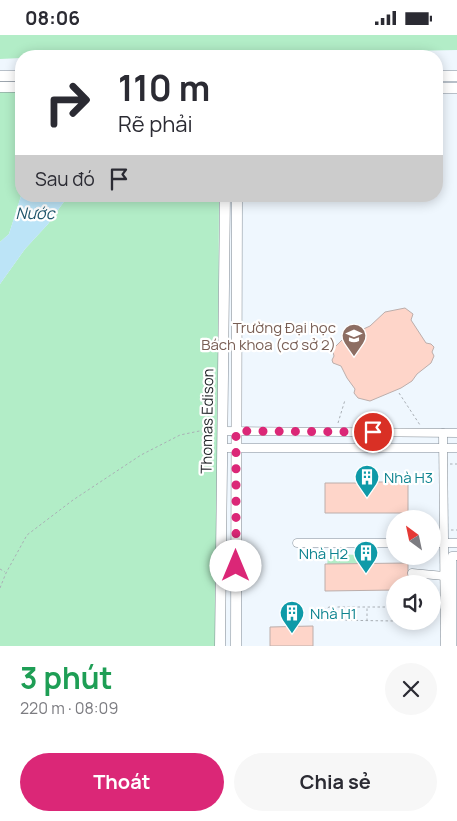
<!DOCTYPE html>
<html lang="vi">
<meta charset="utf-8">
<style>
:root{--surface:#fff;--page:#f7f7f7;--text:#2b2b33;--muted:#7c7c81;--accent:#db2777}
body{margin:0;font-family:Manrope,sans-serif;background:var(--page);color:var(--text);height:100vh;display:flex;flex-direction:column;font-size:19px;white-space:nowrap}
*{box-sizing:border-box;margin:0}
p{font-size:16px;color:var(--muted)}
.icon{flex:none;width:28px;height:28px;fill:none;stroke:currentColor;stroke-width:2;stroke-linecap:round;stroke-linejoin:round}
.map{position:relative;height:611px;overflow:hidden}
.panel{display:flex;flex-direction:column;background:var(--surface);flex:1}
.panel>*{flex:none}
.hud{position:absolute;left:15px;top:15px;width:428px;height:152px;border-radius:20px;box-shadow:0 2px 12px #0003;background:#fff;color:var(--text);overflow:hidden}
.needle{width:32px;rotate:327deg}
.tools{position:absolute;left:386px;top:475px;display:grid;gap:10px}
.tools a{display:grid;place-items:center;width:55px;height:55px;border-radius:50%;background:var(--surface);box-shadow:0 2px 12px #0003;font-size:25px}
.pin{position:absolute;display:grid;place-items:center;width:42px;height:42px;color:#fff;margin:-21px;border:2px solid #fff;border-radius:50%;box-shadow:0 1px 5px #0007}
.me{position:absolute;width:55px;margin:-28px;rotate:0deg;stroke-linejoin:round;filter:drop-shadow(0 0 4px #0008)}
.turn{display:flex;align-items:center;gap:18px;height:105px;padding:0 20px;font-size:22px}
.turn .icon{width:65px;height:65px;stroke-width:2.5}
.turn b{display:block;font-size:35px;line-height:42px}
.then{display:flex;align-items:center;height:48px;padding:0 20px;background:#0003;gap:10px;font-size:19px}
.round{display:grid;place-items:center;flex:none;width:52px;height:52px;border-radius:26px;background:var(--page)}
.overview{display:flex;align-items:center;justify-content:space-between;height:85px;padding:0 20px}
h1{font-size:30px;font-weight:700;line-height:38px;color:#1e9e55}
.cta{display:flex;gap:10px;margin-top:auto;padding:10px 20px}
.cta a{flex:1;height:58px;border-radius:30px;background:var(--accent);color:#fff;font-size:20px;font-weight:700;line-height:58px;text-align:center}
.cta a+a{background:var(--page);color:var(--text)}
.status{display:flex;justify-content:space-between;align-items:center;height:35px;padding:0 25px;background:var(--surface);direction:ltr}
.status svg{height:14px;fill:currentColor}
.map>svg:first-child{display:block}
.green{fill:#b2edc7}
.water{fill:#bce4f7}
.building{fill:#fed5c9;stroke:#bcaeab}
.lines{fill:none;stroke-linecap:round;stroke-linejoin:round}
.street-casing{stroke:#818a93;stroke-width:9}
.secondary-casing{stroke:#818a93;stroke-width:11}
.path{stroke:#a9afb5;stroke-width:1;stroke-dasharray:2.5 2.5;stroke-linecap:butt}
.street{stroke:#fff;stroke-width:8}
.secondary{stroke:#fff;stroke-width:10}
.route{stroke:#db2777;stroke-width:9;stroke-dasharray:0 16.2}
.labels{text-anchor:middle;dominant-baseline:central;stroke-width:4.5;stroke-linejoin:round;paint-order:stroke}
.education-label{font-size:15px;fill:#785e54;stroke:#fff;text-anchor:end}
.street-label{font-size:15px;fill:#25292c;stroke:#fff}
.culture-label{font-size:15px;fill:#0d838f;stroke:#fff;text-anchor:start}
.water-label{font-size:16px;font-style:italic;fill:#1f566c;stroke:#fff}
</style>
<div class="status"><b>08:06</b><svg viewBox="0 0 49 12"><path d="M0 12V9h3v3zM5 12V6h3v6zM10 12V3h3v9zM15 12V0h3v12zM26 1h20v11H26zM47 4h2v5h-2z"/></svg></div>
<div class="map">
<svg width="457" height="611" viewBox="0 0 457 611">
<rect width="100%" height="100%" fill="#eff7fe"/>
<!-- green -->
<g class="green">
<polygon points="0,0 457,0 457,15 132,21 21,21 21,23 0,24"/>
<polygon points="0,56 21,56 21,161 9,199 0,207"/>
<polygon points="68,161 219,161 217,611 0,611 0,249 25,214 48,189"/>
<polygon points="330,519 361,520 363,523 362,530 327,531 328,522"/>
</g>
<!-- water -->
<polygon class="water" points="21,161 68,161 48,189 25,214 0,249 0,207 9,199"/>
<!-- building -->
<g class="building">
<polygon points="405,273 413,279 411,285 426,308 431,309 434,312 432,317 434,321 431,328 417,339 412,346 401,353 370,366 358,363 354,358 355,354 347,343 341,331 333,328 332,325 334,321 333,317 335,312 344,303 370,291 385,277"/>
<polygon points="366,444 372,447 408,447 408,478 325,478 325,448 360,448"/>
<polygon points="408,528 408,549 395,549 395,555 325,556 325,529"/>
<polygon points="313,591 313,611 270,611 270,592"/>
</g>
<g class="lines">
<defs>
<g id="street">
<polyline points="222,396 457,398"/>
<polyline points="443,398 445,611"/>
<polyline points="222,413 457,413"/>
<polyline points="297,508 395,508"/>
<polyline points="432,508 457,508"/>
<polyline points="412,538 444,541"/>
<polyline points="452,611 452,521 457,521"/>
</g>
<g id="secondary">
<polyline points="0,41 21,41"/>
<polyline points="436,41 457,41"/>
<polyline points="0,52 21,52"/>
<polyline points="436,53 457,53"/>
<polyline points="220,611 225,161"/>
<polyline points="236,611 237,161"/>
</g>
</defs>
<!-- street casing -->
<use href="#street" class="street-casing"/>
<!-- secondary casing -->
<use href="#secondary" class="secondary-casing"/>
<!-- path -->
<g class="path">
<polyline points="399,358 420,390"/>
<polyline points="338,388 345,365"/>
<polyline points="450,429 457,429"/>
<polyline points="451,495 457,495"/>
<polyline points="0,534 5,537"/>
<polyline points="0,553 6,538 27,500 73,465 141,420 180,400 214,393"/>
<polyline points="395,572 329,572 320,578 328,585 395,586"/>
<polyline points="432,584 436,581"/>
<polyline points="367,586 367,573"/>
</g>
<!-- street -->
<use href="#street" class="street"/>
<!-- secondary -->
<use href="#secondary" class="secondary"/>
</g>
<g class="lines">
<!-- route -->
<polyline class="route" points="236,531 236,396 373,397"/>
</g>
<!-- icons -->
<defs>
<symbol id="university-pin" viewBox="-11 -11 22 30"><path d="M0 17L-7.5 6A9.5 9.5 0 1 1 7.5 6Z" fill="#8d6e63" stroke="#fff"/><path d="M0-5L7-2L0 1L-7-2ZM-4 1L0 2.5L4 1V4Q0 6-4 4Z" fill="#fff"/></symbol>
<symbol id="building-pin" viewBox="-11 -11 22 30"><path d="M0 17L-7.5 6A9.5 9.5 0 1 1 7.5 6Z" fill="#0f9aa8" stroke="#fff"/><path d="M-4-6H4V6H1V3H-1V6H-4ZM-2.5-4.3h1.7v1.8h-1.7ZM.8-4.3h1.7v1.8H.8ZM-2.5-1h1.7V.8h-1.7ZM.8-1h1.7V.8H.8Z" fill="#fff"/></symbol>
</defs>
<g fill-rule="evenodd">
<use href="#university-pin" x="340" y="287" width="28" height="38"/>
<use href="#building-pin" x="353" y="428" width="28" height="38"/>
<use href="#building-pin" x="352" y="504" width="28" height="38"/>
<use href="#building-pin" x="278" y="564" width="28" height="38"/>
</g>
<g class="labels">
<!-- education labels -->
<g class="education-label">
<text x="336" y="292">Trường Đại học<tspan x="336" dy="17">Bách khoa (cơ sở 2)</tspan></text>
</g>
<!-- street labels -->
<g class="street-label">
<text transform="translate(207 386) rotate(-89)">Thomas Edison</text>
</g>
<!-- culture labels -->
<g class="culture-label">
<text x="384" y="442">Nhà H3</text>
<text x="348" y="518" text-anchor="end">Nhà H2</text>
<text x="310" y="578">Nhà H1</text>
</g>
<!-- water labels -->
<g class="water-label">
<text x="35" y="178">Nước</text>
</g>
</g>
</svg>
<div class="tools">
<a><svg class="needle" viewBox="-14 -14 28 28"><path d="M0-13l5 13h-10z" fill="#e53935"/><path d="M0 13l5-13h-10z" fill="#7c7c81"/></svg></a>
<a><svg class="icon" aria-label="sound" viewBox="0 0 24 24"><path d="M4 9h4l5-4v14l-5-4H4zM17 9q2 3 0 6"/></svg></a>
</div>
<div class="pin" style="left:373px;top:397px;background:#d93025"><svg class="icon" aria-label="arrive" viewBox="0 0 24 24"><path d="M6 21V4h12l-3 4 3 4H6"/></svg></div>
<svg class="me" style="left:236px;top:531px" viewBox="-20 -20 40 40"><circle r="19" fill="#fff"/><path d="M0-13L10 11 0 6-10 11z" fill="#db2777"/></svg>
<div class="hud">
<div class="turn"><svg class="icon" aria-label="right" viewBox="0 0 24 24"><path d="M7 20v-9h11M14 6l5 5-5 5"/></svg><div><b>110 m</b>Rẽ phải</div></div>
<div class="then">Sau đó<svg class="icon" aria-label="arrive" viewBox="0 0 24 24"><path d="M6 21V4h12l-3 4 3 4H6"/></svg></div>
</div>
</div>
<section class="panel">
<div class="overview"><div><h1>3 phút</h1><p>220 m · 08:09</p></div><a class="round"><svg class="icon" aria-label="close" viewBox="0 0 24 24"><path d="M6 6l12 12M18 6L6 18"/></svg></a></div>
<div class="cta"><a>Thoát</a><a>Chia sẻ</a></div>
</section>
